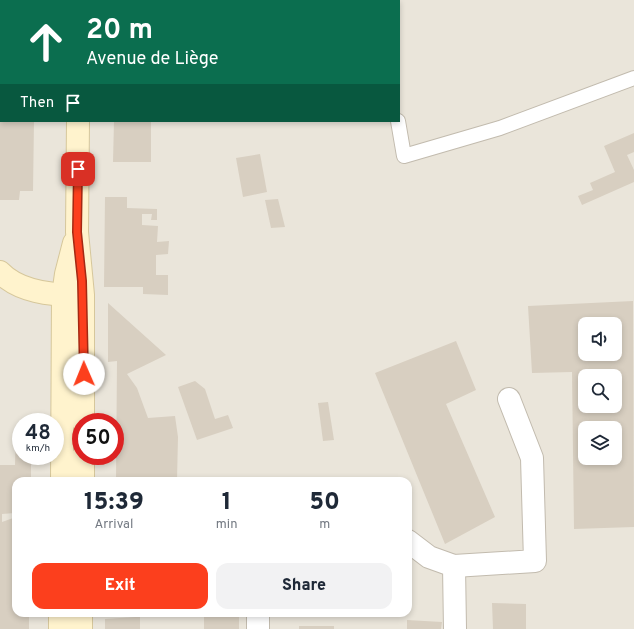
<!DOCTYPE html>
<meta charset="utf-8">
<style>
:root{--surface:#fff;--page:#f2f2f3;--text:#1f2937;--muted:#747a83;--accent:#fc3f1d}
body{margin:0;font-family:Overpass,sans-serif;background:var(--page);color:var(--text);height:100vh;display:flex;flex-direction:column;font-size:15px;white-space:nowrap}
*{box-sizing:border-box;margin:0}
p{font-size:13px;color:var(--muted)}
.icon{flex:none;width:22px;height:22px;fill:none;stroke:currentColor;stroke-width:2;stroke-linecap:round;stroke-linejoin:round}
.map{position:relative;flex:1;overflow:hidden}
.panel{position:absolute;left:12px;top:477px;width:400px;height:140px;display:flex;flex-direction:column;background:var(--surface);border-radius:12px;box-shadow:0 2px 6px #0003}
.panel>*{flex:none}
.hud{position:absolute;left:0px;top:0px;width:400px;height:122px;box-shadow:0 2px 6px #0003;background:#0b6e4f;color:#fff;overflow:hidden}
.tools{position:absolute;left:578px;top:317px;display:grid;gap:8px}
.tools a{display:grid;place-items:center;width:44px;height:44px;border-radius:8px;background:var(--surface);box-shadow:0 2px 6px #0003;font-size:20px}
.speed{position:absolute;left:12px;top:413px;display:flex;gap:8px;font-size:20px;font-weight:700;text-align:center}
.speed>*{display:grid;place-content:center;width:52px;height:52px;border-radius:50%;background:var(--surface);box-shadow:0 2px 6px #0003;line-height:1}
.speed small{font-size:10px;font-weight:400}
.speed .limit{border:6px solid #d22;background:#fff;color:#111}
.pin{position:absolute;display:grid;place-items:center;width:34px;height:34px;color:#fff;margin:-17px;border-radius:8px;box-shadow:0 2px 6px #0006}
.me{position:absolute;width:44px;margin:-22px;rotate:359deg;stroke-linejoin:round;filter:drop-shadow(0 0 3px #0008)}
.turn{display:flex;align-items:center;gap:14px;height:84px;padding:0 20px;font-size:18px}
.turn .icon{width:52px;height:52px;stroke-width:2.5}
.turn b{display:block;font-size:28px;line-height:34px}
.then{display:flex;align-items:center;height:38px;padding:0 20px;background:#0003;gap:8px;font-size:15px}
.eta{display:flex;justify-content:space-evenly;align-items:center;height:68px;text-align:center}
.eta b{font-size:24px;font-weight:800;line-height:28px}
.button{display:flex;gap:8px;margin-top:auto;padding:8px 20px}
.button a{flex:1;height:46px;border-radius:12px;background:var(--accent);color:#fff;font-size:16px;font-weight:800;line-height:46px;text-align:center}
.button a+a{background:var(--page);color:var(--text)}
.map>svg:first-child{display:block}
.residential{fill:#eae5da;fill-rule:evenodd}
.building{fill:#d8cfc1;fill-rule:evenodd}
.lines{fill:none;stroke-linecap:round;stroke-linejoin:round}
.lane-casing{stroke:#c2bbae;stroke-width:16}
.street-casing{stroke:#c2bbae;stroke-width:24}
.secondary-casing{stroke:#d6c79b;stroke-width:24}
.lane{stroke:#fff;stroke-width:14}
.street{stroke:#fff;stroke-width:22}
.secondary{stroke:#fff3cd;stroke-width:22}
.route-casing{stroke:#a42913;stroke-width:10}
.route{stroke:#fc3f1d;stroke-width:7}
</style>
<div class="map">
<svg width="634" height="629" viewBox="0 0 634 629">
<rect width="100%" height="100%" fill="#f6f3ec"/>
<!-- residential -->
<path class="residential" d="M0,0H634V629H0ZM1,1H399V121H1ZM585,324H615V354H585ZM585,376H615V406H585ZM21,422H55V456H21ZM81,422H115V456H81ZM585,428H615V458H585ZM16,481H408V613H16Z"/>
<!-- building -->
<g class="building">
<polygon points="0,121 34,121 33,191 20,191 19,200 0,200"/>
<polygon points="114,121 151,121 151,162 113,162"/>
<polygon points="634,133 634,152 627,155 634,170 634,182 582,205 578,196 593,190 590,183 615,172 604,146"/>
<polygon points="260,154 267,192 243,197 236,158"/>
<polygon points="105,197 127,197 127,208 157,209 157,220 151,220 152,214 142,214 142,225 158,226 157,242 169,241 168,254 156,255 156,275 168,275 168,295 143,294 143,287 104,287"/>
<polygon points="278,199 285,227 271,228 265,200"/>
<path d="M633,301L634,527L574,529L572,372L532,373L528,306ZM585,324H615V354H585ZM585,376H615V406H585ZM585,428H615V458H585Z"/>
<polygon points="108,303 166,355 127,374 137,388 148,418 175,416 178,437 177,480 116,481 117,361 108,362"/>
<polygon points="456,341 476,390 446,404 495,517 445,544 375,373"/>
<polygon points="195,381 205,389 215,419 228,415 233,428 197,440 178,387"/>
<polygon points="328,402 334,440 323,441 318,403"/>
<polygon points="16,425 21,426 21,456 31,456 31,481 16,481 15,513 2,514 2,522 16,517 16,613 29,613 29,629 0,629 0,465 15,465"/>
<polygon points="492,603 526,604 526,629 493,629"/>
<polygon points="115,613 140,613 140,629 105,629 105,619 135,617 114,617"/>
<rect x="204" y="613" width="35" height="16"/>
<polygon points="407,620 442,622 441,629 407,629"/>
<rect x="299" y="626" width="35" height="3"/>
</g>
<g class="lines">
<defs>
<g id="lane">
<polyline points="375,0 375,1"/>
<polyline points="398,121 404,156 500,128 634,78"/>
</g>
<g id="street">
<polyline points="408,541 429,557 454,566 455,629"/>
<polyline points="454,566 535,561 532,458 509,399"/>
<polyline points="258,629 258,613"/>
</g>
<g id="secondary">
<polyline points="80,1 80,0"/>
<polyline points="78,121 77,232 83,295 83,422"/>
<path d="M0,272C19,292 51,295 77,295"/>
<polyline points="62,481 63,295 66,274 74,243"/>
<polyline points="83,481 83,456"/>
<polyline points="60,629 60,613"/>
<polyline points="81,629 81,613"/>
</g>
</defs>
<!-- lane casing -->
<use href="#lane" class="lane-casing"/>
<!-- street casing -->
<use href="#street" class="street-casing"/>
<!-- secondary casing -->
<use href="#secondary" class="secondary-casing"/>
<!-- lane -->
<use href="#lane" class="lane"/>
<!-- street -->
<use href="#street" class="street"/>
<!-- secondary -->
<use href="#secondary" class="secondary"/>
</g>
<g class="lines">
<defs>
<polyline id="route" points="78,169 77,232 82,281 84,374"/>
</defs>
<!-- route casing -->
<use href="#route" class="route-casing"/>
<!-- route -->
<use href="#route" class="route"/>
</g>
</svg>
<div class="tools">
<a><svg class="icon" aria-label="sound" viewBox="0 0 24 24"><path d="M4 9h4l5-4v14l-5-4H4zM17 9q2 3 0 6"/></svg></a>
<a><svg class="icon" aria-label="search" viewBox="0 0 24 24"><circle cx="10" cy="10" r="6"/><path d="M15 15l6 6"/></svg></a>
<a><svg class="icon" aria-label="layers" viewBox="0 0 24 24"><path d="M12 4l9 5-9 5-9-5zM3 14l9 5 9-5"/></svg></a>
</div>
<div class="speed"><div>48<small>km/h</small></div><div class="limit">50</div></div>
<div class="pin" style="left:78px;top:169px;background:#d93025"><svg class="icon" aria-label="arrive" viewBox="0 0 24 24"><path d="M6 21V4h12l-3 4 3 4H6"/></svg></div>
<svg class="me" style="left:84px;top:374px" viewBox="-20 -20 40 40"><circle r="19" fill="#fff"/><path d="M0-13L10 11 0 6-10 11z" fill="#fc3f1d"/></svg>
<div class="hud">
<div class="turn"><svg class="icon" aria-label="ahead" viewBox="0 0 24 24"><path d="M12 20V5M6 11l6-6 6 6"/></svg><div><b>20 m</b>Avenue de Liège</div></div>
<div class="then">Then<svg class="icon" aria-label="arrive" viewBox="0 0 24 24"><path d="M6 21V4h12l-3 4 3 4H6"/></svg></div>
</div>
<section class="panel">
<div class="eta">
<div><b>15:39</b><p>Arrival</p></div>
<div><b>1</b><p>min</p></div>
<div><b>50</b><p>m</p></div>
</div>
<div class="button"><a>Exit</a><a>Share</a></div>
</section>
</div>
